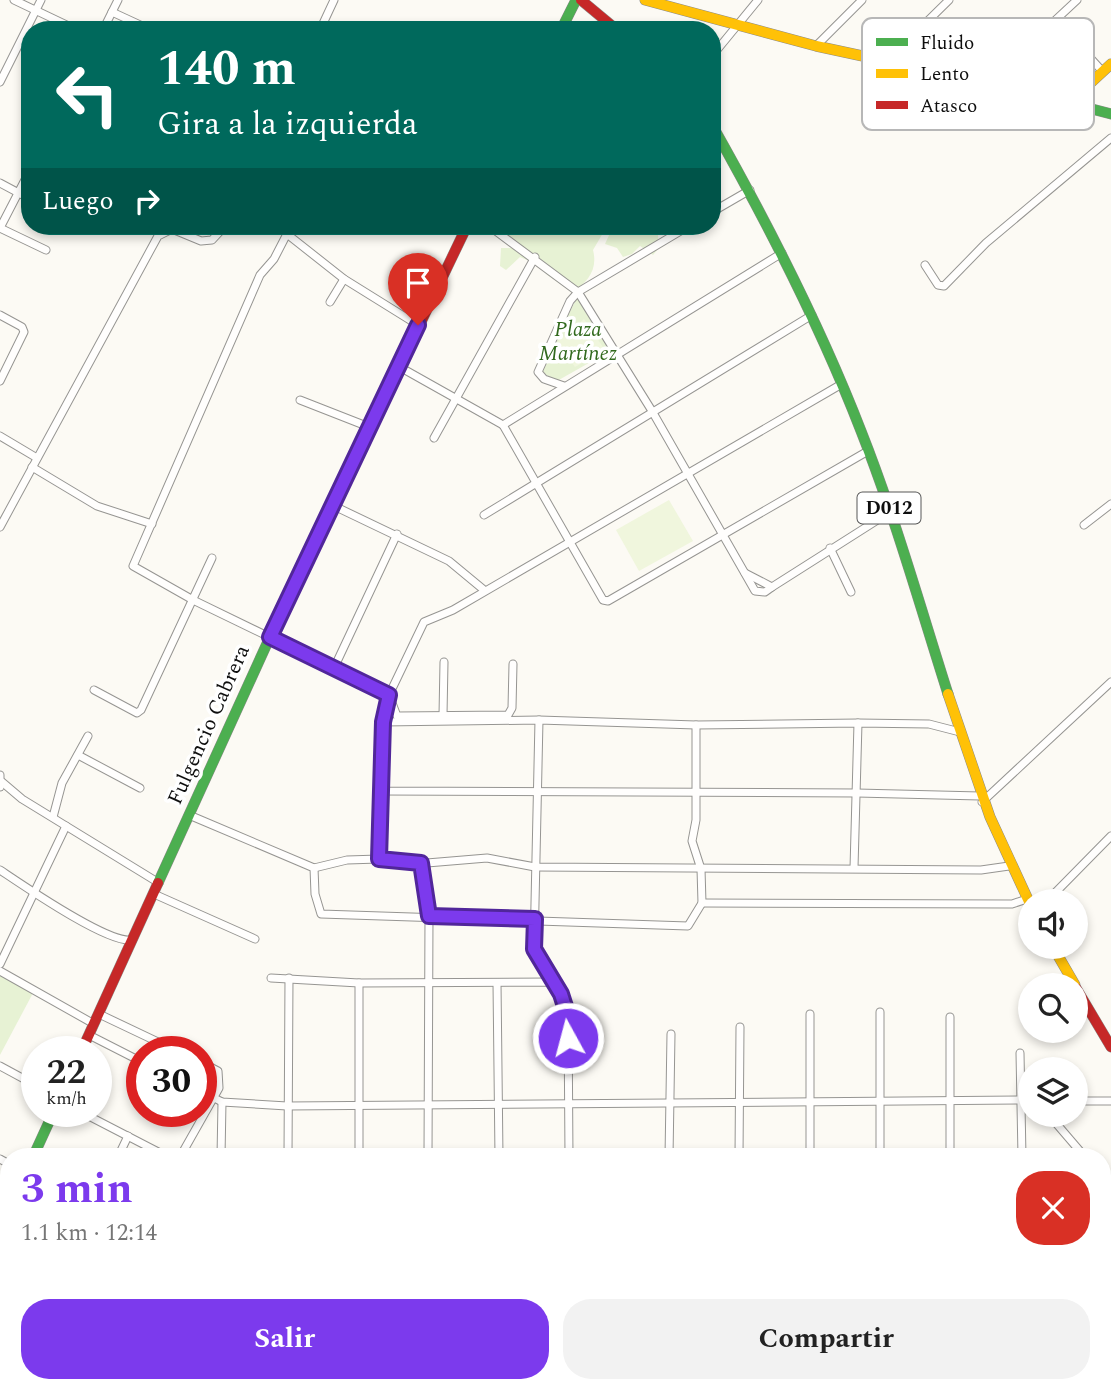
<!DOCTYPE html>
<html lang="es">
<meta charset="utf-8">
<style>
:root{--surface:#fff;--page:#f2f2f2;--text:#222;--muted:#767676;--accent:#7c3aed}
body{margin:0;font-family:Spectral,serif;background:var(--page);color:var(--text);height:100vh;display:flex;flex-direction:column;font-size:26px;white-space:nowrap}
*{box-sizing:border-box;margin:0}
p{font-size:23px;color:var(--muted)}
.icon{flex:none;width:38px;height:38px;fill:none;stroke:currentColor;stroke-width:2;stroke-linecap:round;stroke-linejoin:round}
.map{position:relative;flex:1;overflow:hidden}
.drawer{position:absolute;left:0px;top:1148px;width:1111px;height:245px;display:flex;flex-direction:column;background:var(--surface);border-radius:28px 28px 0 0;box-shadow:0 4px 10px #0003}
.drawer>*{flex:none}
.top-card{position:absolute;left:21px;top:21px;width:700px;height:214px;border-radius:28px;box-shadow:0 4px 10px #0003;background:#00695c;color:#fff;overflow:hidden}
.tools{position:absolute;left:1018px;top:889px;display:grid;gap:14px}
.tools a{display:grid;place-items:center;width:70px;height:70px;border-radius:50%;background:var(--surface);box-shadow:0 4px 10px #0003;font-size:35px}
.speed{position:absolute;left:21px;top:1036px;display:flex;gap:14px;font-size:35px;font-weight:700;text-align:center}
.speed>*{display:grid;place-content:center;width:91px;height:91px;border-radius:50%;background:var(--surface);box-shadow:0 4px 10px #0003;line-height:1}
.speed small{font-size:18px;font-weight:400}
.speed .limit{border:10px solid #d22;background:#fff;color:#111}
.pin{position:absolute;display:grid;place-items:center;width:60px;height:60px;color:#fff;margin:-72px -30px;border-radius:50% 50% 50% 0;rotate:-45deg;box-shadow:0 0 7px #0007}
.pin .icon{rotate:45deg}
.me{position:absolute;width:77px;margin:-38px;rotate:353deg;stroke-linejoin:round;filter:drop-shadow(0 0 5px #0008)}
.turn{display:flex;align-items:center;gap:24px;height:147px;padding:0 21px;font-size:32px}
.turn .icon{width:91px;height:91px;stroke-width:2.5}
.turn b{display:block;font-size:49px;line-height:60px}
.then{display:flex;align-items:center;height:66px;padding:0 21px;background:#0003;gap:14px;font-size:26px}
.round{display:grid;place-items:center;flex:none;width:74px;height:74px;border-radius:28px;background:var(--page)}
.headline{display:flex;align-items:center;justify-content:space-between;height:119px;padding:0 21px}
h1{font-size:42px;font-weight:700;line-height:52px;color:var(--accent)}
.button{display:flex;gap:14px;margin-top:auto;padding:14px 21px}
.button a{flex:1;height:80px;border-radius:28px;background:var(--accent);color:#fff;font-size:28px;font-weight:700;line-height:80px;text-align:center}
.button a+a{background:var(--page);color:var(--text)}
.map>svg:first-child{display:block}
.green{fill:#e7f2d4}
.pitch{fill:#f0f6dd}
.lines{fill:none;stroke-linecap:round;stroke-linejoin:round}
.street-casing{stroke:#969592;stroke-width:9}
.fast-casing{stroke:#8c8b89;stroke-width:11}
.slow-casing{stroke:#8c8b89;stroke-width:11}
.jam-casing{stroke:#8c8b89;stroke-width:11}
.street{stroke:#fffefd;stroke-width:7}
.fast{stroke:#4caf50;stroke-width:10}
.slow{stroke:#ffc107;stroke-width:10}
.jam{stroke:#c62828;stroke-width:10}
.route-casing{stroke:#51269a;stroke-width:18}
.route{stroke:#7c3aed;stroke-width:12}
.labels{text-anchor:middle;dominant-baseline:central;stroke-width:7;stroke-linejoin:round;paint-order:stroke}
.shield{fill:#fff;stroke:#575757;stroke-width:2}
.shield-label{font-size:19px;font-weight:bold;fill:#0f0f0f}
.park-label{font-size:21px;font-style:italic;fill:#31691d;stroke:#fff}
.street-label{font-size:21px;fill:#0f0f0f;stroke:#fff}
.key{fill:#fff;stroke:#b7b7b7;stroke-width:2}
.key-label{font-size:19px;fill:#0f0f0f}
</style>
<div class="map">
<svg width="1111" height="1393" viewBox="0 0 1111 1393">
<rect width="100%" height="100%" fill="#fcfaf4"/>
<!-- green -->
<g class="green">
<path d="M493,226H668L669,227L658,235L659,248L653,255L640,246L632,254L623,257L617,248L605,244L610,233H603L593,250C598,270 588,281 573,293L546,274L543,267L520,257L506,270L500,266L501,248H513Z"/>
<polygon points="577,298 610,351 557,381 541,372 551,346"/>
<polygon points="0,974 33,993 0,1055"/>
</g>
<!-- pitch -->
<g class="pitch">
<polygon points="584,319 605,350 575,367 556,343"/>
<polygon points="669,500 693,541 639,571 616,530"/>
</g>
<g class="lines">
<defs>
<g id="street">
<polyline points="14,0 77,30"/>
<polyline points="112,12 151,30"/>
<polyline points="1056,20 1103,72"/>
<polyline points="103,30 118,0"/>
<polyline points="254,30 258,30"/>
<polyline points="320,30 334,0"/>
<polyline points="816,46 862,0"/>
<polyline points="712,56 758,0"/>
<polyline points="889,59 949,0"/>
<polyline points="0,82 41,0"/>
<polyline points="989,82 1077,0"/>
<polyline points="0,183 30,199"/>
<polyline points="712,212 750,190"/>
<polyline points="291,226 274,259 260,275 133,566 193,600 389,695 397,716 508,715 512,708 513,664"/>
<polyline points="489,226 578,292 652,411 755,591 765,592 772,587 890,512"/>
<polyline points="0,228 30,170"/>
<polyline points="0,228 46,250"/>
<polyline points="287,234 344,279 418,325"/>
<polyline points="782,253 503,425 603,600 608,601 868,451"/>
<polyline points="925,265 938,285 944,286 986,243 1111,138"/>
<polyline points="330,302 344,279"/>
<polyline points="0,315 22,327 24,332 0,381"/>
<polyline points="398,366 503,425"/>
<polyline points="840,385 453,610 424,622 389,695 383,722 381,791 857,793 980,796"/>
<polyline points="564,386 544,379 538,372 570,301 578,292 689,226"/>
<polyline points="300,400 369,427"/>
<polyline points="0,436 37,458"/>
<polyline points="434,438 535,257"/>
<polyline points="32,467 97,506 152,524"/>
<polyline points="332,505 449,561 484,590"/>
<polyline points="484,515 812,315"/>
<polyline points="1084,525 1111,504"/>
<polyline points="0,527 158,236 172,229 201,241 212,240 225,226"/>
<polyline points="830,548 851,592"/>
<polyline points="745,573 772,587"/>
<polyline points="334,668 397,534"/>
<polyline points="94,690 137,713 141,710 212,558"/>
<polyline points="443,715 444,662"/>
<polyline points="539,720 534,949 552,982"/>
<polyline points="383,722 539,720 696,725 858,723 929,724 960,732"/>
<polyline points="78,755 140,788"/>
<polyline points="0,775 0,787"/>
<polyline points="2,782 22,799 159,883"/>
<polyline points="982,802 1111,682"/>
<polyline points="189,815 314,868 315,894 321,914 688,926 702,903 701,869 692,841 696,820 696,725"/>
<polyline points="53,817 62,783 88,736"/>
<polyline points="379,859 415,864 487,858 535,867 981,870 1009,866"/>
<polyline points="421,864 429,916 428,1157"/>
<polyline points="314,868 347,860 379,859 381,791"/>
<polyline points="854,868 858,723"/>
<path d="M0,870C24,886 108,944 132,940"/>
<polyline points="154,894 255,939"/>
<polyline points="1047,901 1111,836"/>
<polyline points="702,903 1012,904 1027,899"/>
<polyline points="0,964 66,826"/>
<polyline points="0,971 94,1024"/>
<polyline points="271,978 359,983 552,982 561,994 568,1016 569,1157"/>
<polyline points="497,983 499,1157"/>
<polyline points="880,1012 880,1157"/>
<polyline points="99,1014 179,1052"/>
<polyline points="810,1014 810,1157"/>
<polyline points="950,1017 950,1157"/>
<polyline points="89,1035 142,1062"/>
<polyline points="1020,1053 1022,1157"/>
<polyline points="0,1066 37,1086"/>
<polyline points="201,1091 222,1102 287,1106 1031,1100"/>
<polyline points="1076,1101 1111,1101"/>
<polyline points="79,1111 168,1157"/>
<polyline points="1049,1115 1085,1157"/>
<polyline points="118,1157 128,1136"/>
<polyline points="180,1157 219,1088 218,1071 201,1062"/>
<polyline points="221,1157 222,1102"/>
<polyline points="288,1157 289,978"/>
<polyline points="359,1157 359,983"/>
<polyline points="669,1157 671,1034"/>
<polyline points="739,1157 740,1027"/>
<polyline points="0,1159 9,1164"/>
<polyline points="1102,1177 1111,1187"/>
<polyline points="1102,1258 1111,1258"/>
<polyline points="0,1305 9,1309"/>
<polyline points="1102,1348 1111,1348"/>
<polyline points="0,1384 21,1393"/>
<polyline points="66,1393 70,1384"/>
<polyline points="147,1393 148,1384"/>
<polyline points="218,1393 218,1384"/>
<polyline points="289,1393 289,1384"/>
<polyline points="358,1393 358,1384"/>
<polyline points="428,1393 428,1384"/>
<polyline points="499,1393 499,1384"/>
<polyline points="569,1393 569,1384"/>
<polyline points="669,1393 669,1384"/>
<polyline points="739,1393 739,1384"/>
<polyline points="810,1393 811,1384"/>
<polyline points="881,1393 881,1384"/>
<polyline points="1091,1393 1091,1384"/>
</g>
<g id="fast">
<polyline points="561,30 576,0"/>
<polyline points="1007,87 1111,114"/>
<path d="M712,125C768,224 820,325 861,431C895,517 920,606 948,694"/>
<polyline points="158,883 270,637 383,401"/>
<polyline points="33,1157 54,1111"/>
</g>
<g id="slow">
<polyline points="645,0 816,46 1007,87"/>
<polyline points="1070,102 1111,64"/>
<polyline points="948,694 990,817 1031,906"/>
<polyline points="1053,947 1075,985"/>
<polyline points="0,1231 9,1211"/>
</g>
<g id="jam">
<polyline points="581,0 617,30"/>
<polyline points="383,401 467,226"/>
<polyline points="1076,988 1111,1047"/>
<polyline points="81,1052 158,883"/>
</g>
</defs>
<!-- street casing -->
<use href="#street" class="street-casing"/>
<!-- fast casing -->
<use href="#fast" class="fast-casing"/>
<!-- slow casing -->
<use href="#slow" class="slow-casing"/>
<!-- jam casing -->
<use href="#jam" class="jam-casing"/>
<!-- street -->
<use href="#street" class="street"/>
<!-- fast -->
<use href="#fast" class="fast"/>
<!-- slow -->
<use href="#slow" class="slow"/>
<!-- jam -->
<use href="#jam" class="jam"/>
</g>
<g class="lines">
<defs>
<polyline id="route" points="418,325 270,637 389,695 383,722 379,859 421,863 429,916 535,919 534,949 561,994 568,1016 568,1038"/>
</defs>
<!-- route casing -->
<use href="#route" class="route-casing"/>
<!-- route -->
<use href="#route" class="route"/>
</g>
<g class="labels">
<!-- shield labels -->
<rect class="shield" x="857.5" y="492.5" width="63" height="31" rx="5"/>
<g class="shield-label">
<text x="889" y="508">D012</text>
</g>
<!-- park labels -->
<g class="park-label">
<text x="578" y="330">Plaza<tspan x="578" dy="24">Martínez</tspan></text>
</g>
<!-- street labels -->
<g class="street-label">
<text transform="translate(209 725) rotate(-66)">Fulgencio Cabrera</text>
</g>
</g>
<!-- legend -->
<rect x="862" y="18" width="232" height="112" rx="10" class="key"/>
<rect x="876" y="38" width="32" height="8" fill="#4caf50"/>
<rect x="876" y="69" width="32" height="9" fill="#ffc107"/>
<rect x="876" y="101" width="32" height="8" fill="#c62828"/>
<g class="key-label">
<text x="920" y="49">Fluido</text>
<text x="920" y="80">Lento</text>
<text x="920" y="112">Atasco</text>
</g>
</svg>
<div class="tools">
<a><svg class="icon" aria-label="sound" viewBox="0 0 24 24"><path d="M4 9h4l5-4v14l-5-4H4zM17 9q2 3 0 6"/></svg></a>
<a><svg class="icon" aria-label="search" viewBox="0 0 24 24"><circle cx="10" cy="10" r="6"/><path d="M15 15l6 6"/></svg></a>
<a><svg class="icon" aria-label="layers" viewBox="0 0 24 24"><path d="M12 4l9 5-9 5-9-5zM3 14l9 5 9-5"/></svg></a>
</div>
<div class="speed"><div>22<small>km/h</small></div><div class="limit">30</div></div>
<div class="pin" style="left:418px;top:325px;background:#d93025"><svg class="icon" aria-label="arrive" viewBox="0 0 24 24"><path d="M6 21V4h12l-3 4 3 4H6"/></svg></div>
<svg class="me" style="left:568px;top:1038px" viewBox="-20 -20 40 40"><circle r="17" fill="#7c3aed" stroke="#fff" stroke-width="3"/><path d="M0-11L8 9 0 5-8 9z" fill="#fff"/></svg>
<div class="top-card">
<div class="turn"><svg class="icon" aria-label="left" viewBox="0 0 24 24"><path d="M17 20v-9H6M10 6l-5 5 5 5"/></svg><div><b>140 m</b>Gira a la izquierda</div></div>
<div class="then">Luego<svg class="icon" aria-label="right" viewBox="0 0 24 24"><path d="M7 20v-9h11M14 6l5 5-5 5"/></svg></div>
</div>
<section class="drawer">
<div class="headline"><div><h1>3 min</h1><p>1.1 km · 12:14</p></div><a class="round" style="background:#d93025;color:#fff"><svg class="icon" aria-label="close" viewBox="0 0 24 24"><path d="M6 6l12 12M18 6L6 18"/></svg></a></div>
<div class="button"><a>Salir</a><a>Compartir</a></div>
</section>
</div>
